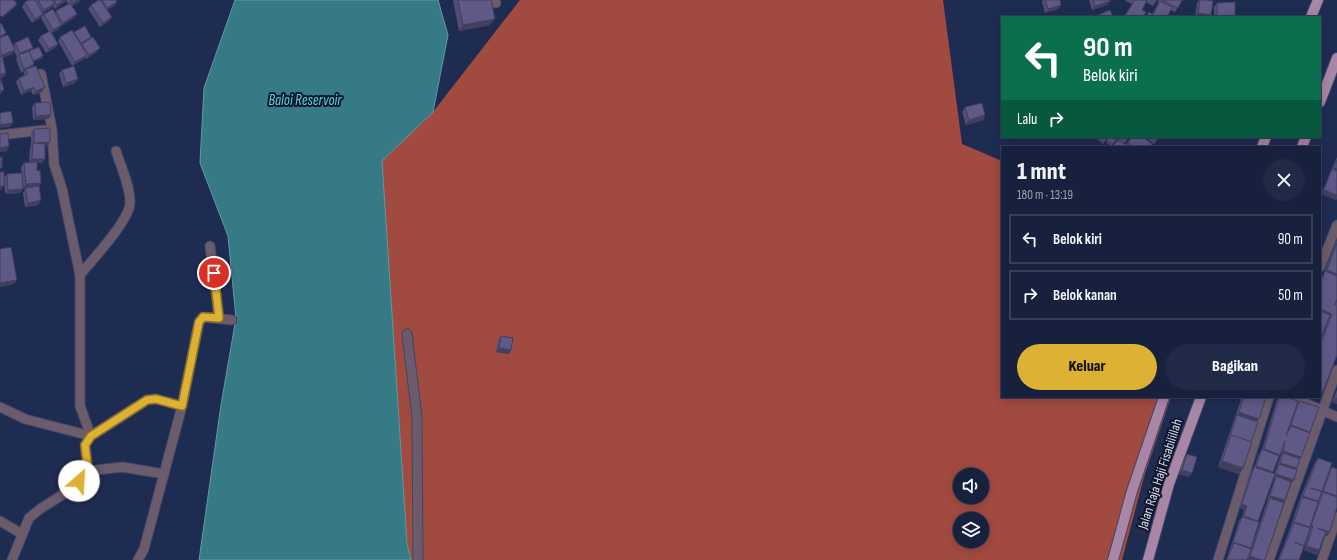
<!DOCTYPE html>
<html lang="id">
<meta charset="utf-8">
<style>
:root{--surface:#17213e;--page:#202945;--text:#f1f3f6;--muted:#9ea3b0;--line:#363e58;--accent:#ddb133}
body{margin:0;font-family:"Sofia Sans Condensed",sans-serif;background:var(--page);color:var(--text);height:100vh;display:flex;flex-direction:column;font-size:15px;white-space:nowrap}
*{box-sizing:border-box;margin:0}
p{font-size:13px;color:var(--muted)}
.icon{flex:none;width:22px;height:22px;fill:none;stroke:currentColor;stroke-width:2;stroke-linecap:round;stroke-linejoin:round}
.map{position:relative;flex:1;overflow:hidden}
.details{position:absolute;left:1001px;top:146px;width:320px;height:252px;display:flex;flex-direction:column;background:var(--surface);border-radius:0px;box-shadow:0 2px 10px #0003,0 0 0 1px var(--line)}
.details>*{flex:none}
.guide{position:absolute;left:1001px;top:16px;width:320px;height:122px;border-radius:0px;box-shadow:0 2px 10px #0003,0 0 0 1px var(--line);background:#0b6e4f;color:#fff;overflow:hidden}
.buttons{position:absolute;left:953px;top:468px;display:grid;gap:8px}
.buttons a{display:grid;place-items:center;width:36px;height:36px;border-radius:50%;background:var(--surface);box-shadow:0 2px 10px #0003,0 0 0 1px var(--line);font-size:20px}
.pin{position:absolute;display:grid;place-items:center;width:34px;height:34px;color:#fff;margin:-17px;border:2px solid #fff;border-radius:50%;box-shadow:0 1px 4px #0007}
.me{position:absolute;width:44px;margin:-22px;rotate:26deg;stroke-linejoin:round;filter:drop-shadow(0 0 3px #0008)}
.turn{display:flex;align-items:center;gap:14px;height:84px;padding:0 16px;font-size:18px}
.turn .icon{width:52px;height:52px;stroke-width:2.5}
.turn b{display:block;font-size:28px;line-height:34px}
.then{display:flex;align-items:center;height:38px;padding:0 16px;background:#0003;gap:8px;font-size:15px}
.round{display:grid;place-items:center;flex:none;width:42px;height:42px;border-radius:21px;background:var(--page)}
.headline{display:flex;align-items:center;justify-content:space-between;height:68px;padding:0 16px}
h1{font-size:24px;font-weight:800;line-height:30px}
.cta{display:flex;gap:8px;margin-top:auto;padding:8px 16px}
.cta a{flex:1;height:46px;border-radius:24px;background:var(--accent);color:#111;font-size:16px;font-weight:800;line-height:46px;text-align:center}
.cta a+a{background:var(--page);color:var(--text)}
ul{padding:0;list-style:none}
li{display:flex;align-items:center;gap:12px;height:50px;margin:0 8px 6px;padding:0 8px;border:2px solid var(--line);border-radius:0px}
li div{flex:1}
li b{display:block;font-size:15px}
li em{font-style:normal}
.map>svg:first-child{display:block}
.forest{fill:#a14a40;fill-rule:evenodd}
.water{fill:#357a85;stroke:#6598a7}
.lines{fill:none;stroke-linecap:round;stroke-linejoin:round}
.street-casing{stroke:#3c486c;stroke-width:11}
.primary-casing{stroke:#3c486c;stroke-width:12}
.street{stroke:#6c5b6b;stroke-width:9}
.primary{stroke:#a986a6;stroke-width:10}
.wall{fill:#514d74;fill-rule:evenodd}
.shaded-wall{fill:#423e5e}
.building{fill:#5e5987;stroke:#423e5e}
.route-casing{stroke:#907321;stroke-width:10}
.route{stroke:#ddb133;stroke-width:7}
.labels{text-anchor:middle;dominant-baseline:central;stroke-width:4;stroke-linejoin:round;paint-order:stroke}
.street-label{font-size:14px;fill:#d4def7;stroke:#101627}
.water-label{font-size:15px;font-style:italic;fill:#50d8ec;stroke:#101627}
</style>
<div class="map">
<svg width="1337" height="560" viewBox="0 0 1337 560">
<rect width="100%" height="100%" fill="#1f2c52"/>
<!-- forest -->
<path class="forest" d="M520,0H943L962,144L1002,161V397H1171L1144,477L1122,560H411L407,543L382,161L433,112ZM960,475H982V497H960ZM960,519H982V541H960Z"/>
<!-- water -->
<polygon class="water" points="235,0 438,0 448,35 433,112 382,161 407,543 411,560 199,560 221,405 236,318 228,236 200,163 204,88"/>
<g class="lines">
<defs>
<g id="street">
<polyline points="495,0 496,3"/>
<polyline points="0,135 44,130"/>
<polyline points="210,246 219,318"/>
<polyline points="1320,267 1337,225"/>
<path d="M80,275C92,260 131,219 130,202C130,186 121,167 116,151"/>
<polyline points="407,334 417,417 418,560"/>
<polyline points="1292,397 1337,417"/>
<polyline points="0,407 25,419 91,436 147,400 156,399 182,406"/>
<polyline points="88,471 122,467 164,474"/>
<polyline points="0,521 22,534"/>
<polyline points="12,560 29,518 40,509 70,490 88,471 85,445 91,436 80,406 80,275 62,189 54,164 52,129 41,74"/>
<polyline points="138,560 144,549 182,406 199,322 203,317 232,320"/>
<polyline points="1218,560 1269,397"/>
<polyline points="1269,560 1337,370"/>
<polyline points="1322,560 1337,517"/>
</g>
<g id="primary">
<polyline points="1311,17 1318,0"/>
<polyline points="1320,102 1337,58"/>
<polyline points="1262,147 1266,137"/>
<polyline points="1302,147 1306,137"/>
<polyline points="1113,560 1132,491 1164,397"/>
<polyline points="1148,560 1169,484 1201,397"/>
</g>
</defs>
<!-- street casing -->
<use href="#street" class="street-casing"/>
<!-- primary casing -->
<use href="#primary" class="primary-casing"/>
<!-- street -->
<use href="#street" class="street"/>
<!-- primary -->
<use href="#primary" class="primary"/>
</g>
<!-- wall -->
<g class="wall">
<polygon points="29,0 80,0 79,2 72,6 77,14 74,18 61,26 59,29 52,33 58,44 55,48 46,53 38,40 41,36 49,32 41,18 44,14 55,13 56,11 68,4 66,0 65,2 55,9 53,6 51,8 43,13 43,14 40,18 32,23 22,7 25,2"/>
<polygon points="97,0 116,0 117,2 114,6 107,10 109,21 100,27 88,9 91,5 97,1"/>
<polygon points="453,0 491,0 490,25 459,31"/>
<polygon points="1043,0 1060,0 1061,5 1058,9 1045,13 1042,2"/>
<polygon points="1089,0 1110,0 1107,5 1092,10"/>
<polygon points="1126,0 1157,0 1153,6 1146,2 1132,4 1125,1"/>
<polygon points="1159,0 1184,0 1183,1 1182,1 1175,12 1171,10 1167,17 1145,17 1149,12 1152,14 1158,4 1157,3"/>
<polygon points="1199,0 1207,0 1209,17 1195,17 1197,3"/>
<polygon points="1217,3 1235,17 1214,17 1214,7"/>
<polygon points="0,24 6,33 4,37 13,46 15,43 33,48 31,51 43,56 42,58 33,62 34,64 32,67 42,92 33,95 31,91 21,95 16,82 19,78 24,75 24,73 25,71 21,73 16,59 17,57 14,51 12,54 2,58 6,73 4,77 0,78 1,94 0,94"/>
<polygon points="74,32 89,40 97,52 86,59 85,57 84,59 72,66 58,41 60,37 73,33"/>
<polygon points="62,70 75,83 63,87 59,74"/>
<polygon points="35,103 51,115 48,119 33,120 32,107"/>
<polygon points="965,107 985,115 983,120 966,125 962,112"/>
<polygon points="34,129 47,146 45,146 42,163 37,163 37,171 41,183 39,186 41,200 38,205 25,207 23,193 25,188 31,187 23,188 21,167 24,163 29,162 30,148 31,145 31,133"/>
<polygon points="1095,137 1108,137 1103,144"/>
<polygon points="1110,137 1130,137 1124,144 1124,147 1113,147 1118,140 1117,139 1111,146 1106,142"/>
<polygon points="1145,137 1159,137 1154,144"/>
<polygon points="1128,142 1150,147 1126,147 1125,146"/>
<polygon points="1337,157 1337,198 1336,200 1321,194"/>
<polygon points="7,174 23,189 20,193 5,194 4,178"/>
<polygon points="1337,240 1337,355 1322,394 1320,396 1320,342 1329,318 1320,340 1320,282 1324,273"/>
<polygon points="501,336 509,354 496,352 498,340"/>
<polygon points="1337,390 1337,404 1332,402"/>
<polygon points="1242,397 1266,397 1259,419 1257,421 1243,468 1239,474 1218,467"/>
<path d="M1278,397H1285L1297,404L1299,401L1310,432L1301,457L1283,502L1265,560H1226L1231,546L1239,521L1242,517L1244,510L1239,508L1251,472L1254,468L1259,454L1262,450L1277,399ZM1280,455H1281L1274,474H1272L1278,458ZM1273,478L1275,479L1274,481L1267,500H1268L1267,502L1251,549H1250L1258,522Z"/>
<polygon points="1187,454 1192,473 1189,477 1179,474 1184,458"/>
<polygon points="1318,458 1329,471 1332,467 1330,532 1327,536 1324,535 1317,555 1304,550 1310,530 1299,560 1278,560 1291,526 1299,501 1315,462"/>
</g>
<!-- shaded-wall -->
<g class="shaded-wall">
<polygon points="64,0 66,0 65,2 55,9 57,5"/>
<polygon points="78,0 80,0 79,2 70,7 73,3"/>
<polygon points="1110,1 1107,5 1092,10 1095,6"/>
<polygon points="117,2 114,6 104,12 107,8"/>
<polygon points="17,4 14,8 0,20 2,17"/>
<polygon points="54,4 51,8 41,14 44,10"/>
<polygon points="1061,5 1058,9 1045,13 1048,9"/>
<polygon points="1198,13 1211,15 1209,17 1196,17 1196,15 1195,17"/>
<polygon points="43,14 40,18 32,23 35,19"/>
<polygon points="77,14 74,18 61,26 59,29 50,34 53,30 61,26 63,23"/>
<polygon points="112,17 109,21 100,27 103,23"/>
<polygon points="495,19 490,25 459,31 463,25"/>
<polygon points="6,33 3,37 0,39 0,36"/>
<polygon points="91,37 89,41 82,44 78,47 81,43"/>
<polygon points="58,44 55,48 46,53 49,49"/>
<polygon points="33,48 30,52 19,55 17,57 20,53"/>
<polygon points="100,48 97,52 86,59 89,55"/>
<polygon points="15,50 12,54 0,59 2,55"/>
<polygon points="87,55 84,59 72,66 75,62"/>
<polygon points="43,56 42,58 31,63 32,61"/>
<polygon points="34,64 31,69 26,69 25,71 21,73 24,69"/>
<polygon points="6,73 4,77 0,78 0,75"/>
<polygon points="78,79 75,83 63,87 66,83"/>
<polygon points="34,87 31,91 21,95 24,91"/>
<polygon points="45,87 42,92 33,95 36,91"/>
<polygon points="4,90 1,94 0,94 0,91"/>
<polygon points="51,115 48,119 33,120 36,116"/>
<polygon points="985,115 983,120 966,125 969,120"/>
<polygon points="13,123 10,127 0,128 0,125"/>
<polygon points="50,142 47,146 33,147 33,145 34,143"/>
<polygon points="9,146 7,151 0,152 0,148"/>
<polygon points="32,159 45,159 42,163 29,163"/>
<polygon points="1334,167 1337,169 1337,174 1332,170"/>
<polygon points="41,183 38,187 23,188 26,184"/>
<polygon points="0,186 4,186 1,190 0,190"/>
<polygon points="23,189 20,193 5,194 8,190"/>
<polygon points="1324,190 1337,195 1337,198 1336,200 1321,194"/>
<polygon points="41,200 38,205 25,207 28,203"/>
<polygon points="1327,270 1337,274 1337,279 1325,272"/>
<polygon points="17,280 14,284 0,287 0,283"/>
<polygon points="1320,309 1332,314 1329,318 1320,315"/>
<polygon points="499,348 511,350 509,354 496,352"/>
<polygon points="1335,398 1337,398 1337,404 1332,402"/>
<polygon points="1239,412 1259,419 1254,425 1237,415 1235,418"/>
<polygon points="1291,425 1310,432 1307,436 1291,426 1288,429"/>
<polygon points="1264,449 1280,455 1283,451 1301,457 1298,461 1283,453 1281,455 1280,455 1278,459 1261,453"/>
<polygon points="1222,461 1243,468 1239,474 1218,467"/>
<polygon points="1280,463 1297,468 1294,472 1279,464 1277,467"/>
<polygon points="1256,466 1273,472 1271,476 1253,470"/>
<polygon points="1182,470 1192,473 1189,477 1179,474"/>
<polygon points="1276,474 1294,480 1291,484 1276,479 1276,476 1275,479 1273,478"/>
<polygon points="1323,491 1337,496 1337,501 1323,492 1320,495"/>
<polygon points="1270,496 1285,500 1282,505 1270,498 1268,500 1267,500"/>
<polygon points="1303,496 1318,501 1316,505 1302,497"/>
<polygon points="1242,504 1247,506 1244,510 1239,508"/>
<polygon points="1294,522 1310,527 1307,531 1294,523 1291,526"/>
<polygon points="1311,526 1313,526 1310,530 1308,530"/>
<polygon points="1317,528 1330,532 1327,536 1314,532"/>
<polygon points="1233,542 1251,548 1248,552 1234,543 1231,546"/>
<polygon points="1307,546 1319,550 1317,555 1304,550"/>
<polygon points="1250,556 1261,560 1247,560"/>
</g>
<!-- building -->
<g class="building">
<polygon points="0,0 14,0 17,4 2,17 0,15"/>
<polygon points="29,0 35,0 43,14 35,19 25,2"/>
<polygon points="38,0 52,0 54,4 44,10"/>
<polygon points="54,0 64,0 57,5"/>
<polygon points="71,0 78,0 73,3"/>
<polygon points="99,0 100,0 112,17 103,23 91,5"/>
<polygon points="102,0 116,0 117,2 107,8"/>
<polygon points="458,0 491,0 495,19 463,25"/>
<polygon points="1045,0 1060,0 1061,5 1048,9"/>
<polygon points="1093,0 1110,0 1110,1 1095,6"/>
<polygon points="1134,0 1147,0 1142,10 1146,12 1143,17 1124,17 1135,0"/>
<polygon points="1162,0 1182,0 1178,8"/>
<polygon points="1200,0 1207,0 1213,1 1211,15 1198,13"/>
<polygon points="1160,1 1172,7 1167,17 1146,17 1149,12 1153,15"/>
<polygon points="1235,2 1235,17 1217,17 1217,3"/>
<polygon points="70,3 77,14 63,23 56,11"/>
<polygon points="53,9 61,25 53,30 44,14"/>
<polygon points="1110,10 1113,17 1093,17"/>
<polygon points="1196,15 1206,17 1196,17"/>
<polygon points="1,23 6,33 0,36 0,24"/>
<polygon points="85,26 91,37 81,43 74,32"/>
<polygon points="72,30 87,55 75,62 60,37"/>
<polygon points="50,31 58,44 49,49 41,36"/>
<polygon points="8,35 15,50 2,55 0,50 0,38"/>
<polygon points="28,37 33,48 20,53 15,43"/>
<polygon points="93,37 100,48 89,55 82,44"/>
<polygon points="39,47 43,56 33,61 29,51"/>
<polygon points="29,51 34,64 24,69 19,55"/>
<polygon points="2,56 6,73 0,75 0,57"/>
<polygon points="36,66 45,87 36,91 34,87 24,91 19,78 28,74 26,69"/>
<polygon points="74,66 78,79 66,83 62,70"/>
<polygon points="0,77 4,90 0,91"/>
<polygon points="50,102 51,115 36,116 35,103"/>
<polygon points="982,103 985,115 969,120 965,107"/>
<polygon points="11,111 13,123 0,125 0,113"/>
<polygon points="50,128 50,142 34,143 34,129"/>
<polygon points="8,133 9,146 0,148 0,134"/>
<polygon points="1098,137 1108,137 1104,142"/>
<polygon points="1110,137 1116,137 1117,138 1113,144 1107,140"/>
<polygon points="1123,137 1130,137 1127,140"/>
<polygon points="1132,137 1143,137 1152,144 1150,147 1134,147 1128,142"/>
<polygon points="1153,137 1159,137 1157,140"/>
<polygon points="1118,140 1126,145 1124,147 1113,146"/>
<polygon points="33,143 45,144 45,159 32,159"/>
<rect x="0" y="157" width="2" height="11"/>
<polygon points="1337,160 1337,169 1334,167"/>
<polygon points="37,162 37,171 40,170 41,183 26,184 24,163"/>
<polygon points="1332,169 1337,171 1337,195 1324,190"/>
<rect x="0" y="172" width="4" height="14"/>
<polygon points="22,173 23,189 8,190 7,174"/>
<polygon points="39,186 41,200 28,203 25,188"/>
<polygon points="1337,243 1337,274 1327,270"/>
<polygon points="11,247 17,280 0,283 0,249"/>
<polygon points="1325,271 1337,276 1337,299 1335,305 1337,300 1337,355 1322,394 1320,394 1320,345 1332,314 1320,309 1320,284"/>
<polygon points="1320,311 1330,315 1320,340"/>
<polygon points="501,336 513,338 511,350 499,348"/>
<polygon points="1244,397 1266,397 1259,419 1239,412"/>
<polygon points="1279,397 1285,397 1298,401 1286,436 1291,426 1310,433 1301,457 1283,451 1285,441 1280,455 1264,449"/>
<polygon points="1299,401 1319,407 1310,432 1291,425"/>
<polygon points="1237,415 1258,422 1251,442 1231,435 1230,436"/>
<polygon points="1231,435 1252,442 1243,468 1222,461"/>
<polygon points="1262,449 1279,456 1273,472 1256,466"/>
<polygon points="1283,453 1300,459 1297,468 1280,463"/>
<polygon points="1187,454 1197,457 1192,473 1182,470"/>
<polygon points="1318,458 1332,463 1322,491 1310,488 1322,492 1318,501 1303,496"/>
<polygon points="1279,464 1297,470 1294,480 1276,474"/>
<polygon points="1254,467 1275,474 1258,521 1244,516 1247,506 1242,504"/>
<polygon points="1332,467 1337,469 1337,496 1323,491"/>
<polygon points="1276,476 1291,482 1285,500 1270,496"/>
<polygon points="1323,492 1337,497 1337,507 1330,532 1317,528 1326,532 1319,550 1307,546 1313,526 1311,526"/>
<polygon points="1302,497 1318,502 1310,527 1294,522"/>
<polygon points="1270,498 1284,503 1265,560 1261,560 1250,556"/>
<polygon points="1242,517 1259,522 1251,548 1233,542"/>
<polygon points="1294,523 1310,528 1304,546 1294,542 1304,546 1299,560 1279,560"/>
<polygon points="1234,543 1251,549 1247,560 1227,560"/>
</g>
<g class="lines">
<defs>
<polyline id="route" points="79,481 88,471 85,445 91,436 147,400 156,399 182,406 199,322 203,317 219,318 214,273"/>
</defs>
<!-- route casing -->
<use href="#route" class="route-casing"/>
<!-- route -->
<use href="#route" class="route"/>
</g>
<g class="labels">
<!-- street labels -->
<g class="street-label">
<text transform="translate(1160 474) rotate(-72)">Jalan Raja Haji Fisabilillah</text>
</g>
<!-- water labels -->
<g class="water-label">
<text x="305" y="100">Baloi Reservoir</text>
</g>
</g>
</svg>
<div class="buttons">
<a><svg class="icon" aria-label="sound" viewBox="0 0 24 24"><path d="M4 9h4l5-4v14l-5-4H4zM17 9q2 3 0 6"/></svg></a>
<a><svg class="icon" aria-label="layers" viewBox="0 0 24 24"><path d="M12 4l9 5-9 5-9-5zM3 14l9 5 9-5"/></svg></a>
</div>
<div class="pin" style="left:214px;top:273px;background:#d93025"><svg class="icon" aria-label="arrive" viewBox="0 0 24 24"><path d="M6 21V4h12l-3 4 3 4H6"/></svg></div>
<svg class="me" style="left:79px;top:481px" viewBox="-20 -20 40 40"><circle r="19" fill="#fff"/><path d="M0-13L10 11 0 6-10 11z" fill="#ddb133"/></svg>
<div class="guide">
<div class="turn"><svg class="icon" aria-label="left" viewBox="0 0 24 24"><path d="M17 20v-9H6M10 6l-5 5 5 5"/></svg><div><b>90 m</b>Belok kiri</div></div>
<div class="then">Lalu<svg class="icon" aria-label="right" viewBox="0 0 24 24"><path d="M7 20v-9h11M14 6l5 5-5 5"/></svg></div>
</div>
<section class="details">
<div class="headline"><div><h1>1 mnt</h1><p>180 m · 13:19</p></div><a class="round"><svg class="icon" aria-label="close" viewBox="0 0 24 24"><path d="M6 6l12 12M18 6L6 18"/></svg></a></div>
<ul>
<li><svg class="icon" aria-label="left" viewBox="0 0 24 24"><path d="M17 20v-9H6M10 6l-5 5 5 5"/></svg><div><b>Belok kiri</b></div><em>90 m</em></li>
<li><svg class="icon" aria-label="right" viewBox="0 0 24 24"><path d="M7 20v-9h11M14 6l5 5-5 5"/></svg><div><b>Belok kanan</b></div><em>50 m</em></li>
</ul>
<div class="cta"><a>Keluar</a><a>Bagikan</a></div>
</section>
</div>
